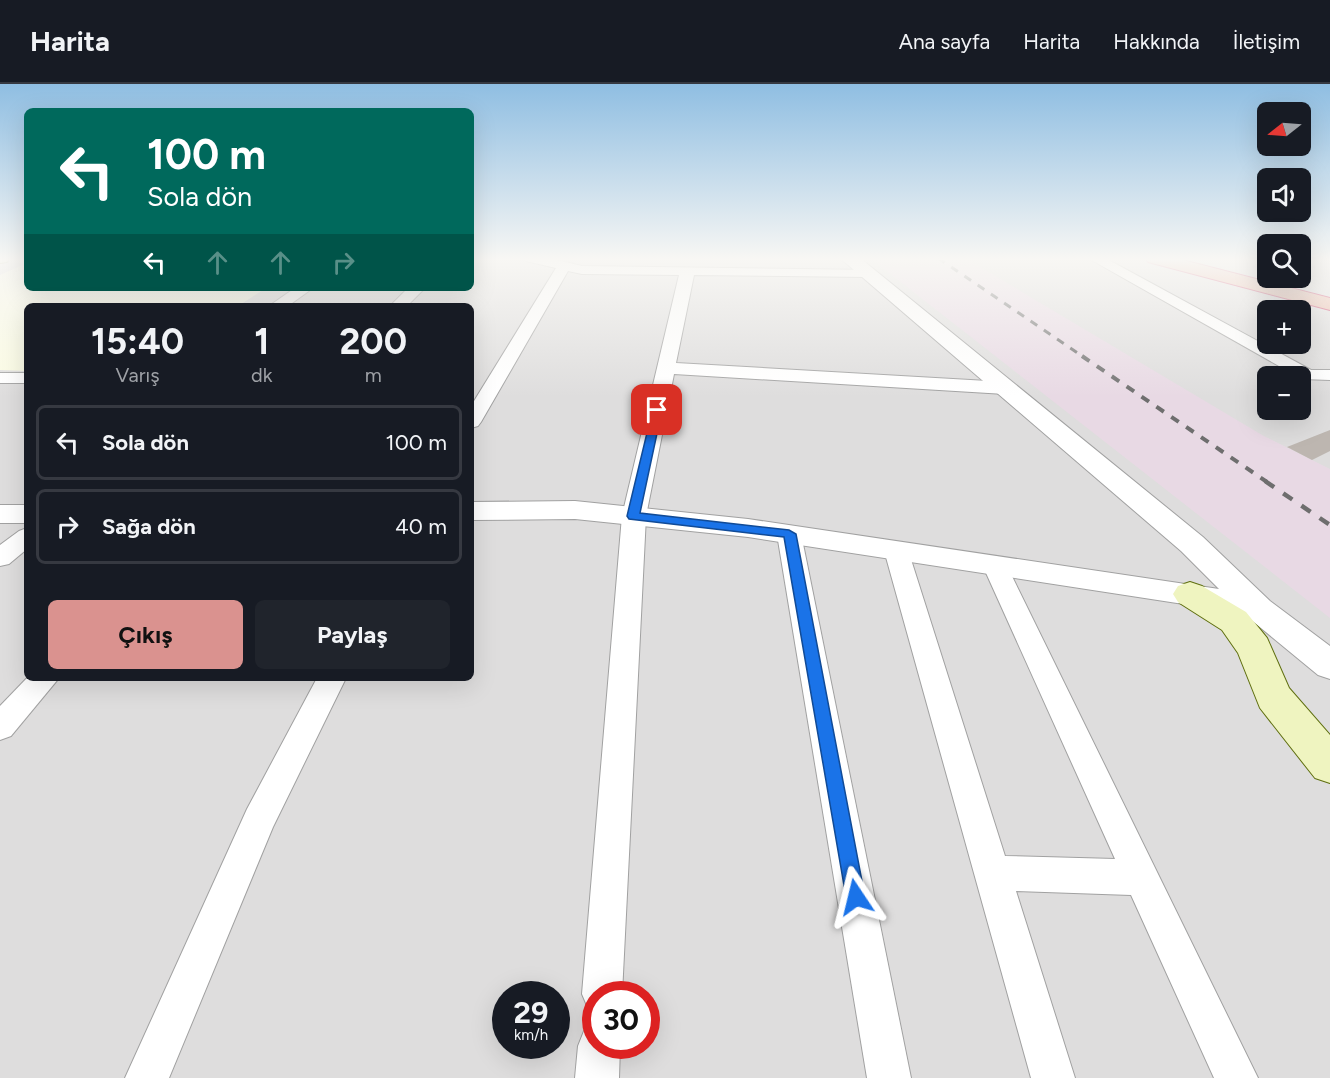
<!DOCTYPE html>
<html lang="tr">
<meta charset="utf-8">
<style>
:root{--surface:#171b24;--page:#20242c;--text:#f1f3f6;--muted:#9ea1a6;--line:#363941;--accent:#da928f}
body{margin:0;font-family:Figtree,sans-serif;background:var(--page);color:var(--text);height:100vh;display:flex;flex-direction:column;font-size:22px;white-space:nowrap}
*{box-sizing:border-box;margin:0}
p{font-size:20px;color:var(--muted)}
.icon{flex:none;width:33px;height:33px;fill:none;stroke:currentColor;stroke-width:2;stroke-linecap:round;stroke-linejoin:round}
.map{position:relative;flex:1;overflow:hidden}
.sheet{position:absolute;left:24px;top:219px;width:450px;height:378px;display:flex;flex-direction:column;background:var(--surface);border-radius:9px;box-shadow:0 6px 24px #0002}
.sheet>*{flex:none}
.guide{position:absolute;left:24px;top:24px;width:450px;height:183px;border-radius:9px;box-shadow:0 6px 24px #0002;background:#00695c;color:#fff;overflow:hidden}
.needle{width:39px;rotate:253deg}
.controls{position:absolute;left:1257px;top:18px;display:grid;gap:12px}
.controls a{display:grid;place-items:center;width:54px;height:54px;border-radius:9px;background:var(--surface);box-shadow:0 6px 24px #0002;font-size:30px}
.speed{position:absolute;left:492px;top:897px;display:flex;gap:12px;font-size:30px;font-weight:700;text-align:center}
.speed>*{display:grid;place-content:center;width:78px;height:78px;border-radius:50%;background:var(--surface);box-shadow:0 6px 24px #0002;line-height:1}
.speed small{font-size:15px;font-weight:400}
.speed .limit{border:9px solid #d22;background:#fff;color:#111}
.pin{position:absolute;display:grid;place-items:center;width:51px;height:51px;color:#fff;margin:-26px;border-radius:12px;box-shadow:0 3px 9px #0006}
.me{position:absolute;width:66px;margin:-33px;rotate:350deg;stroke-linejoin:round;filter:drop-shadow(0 0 4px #0008)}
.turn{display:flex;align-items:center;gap:21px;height:126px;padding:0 24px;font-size:27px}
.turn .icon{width:78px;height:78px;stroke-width:2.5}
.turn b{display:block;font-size:42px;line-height:51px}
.lanes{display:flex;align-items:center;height:57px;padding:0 24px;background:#0003;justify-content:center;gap:30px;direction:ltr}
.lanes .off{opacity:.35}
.eta{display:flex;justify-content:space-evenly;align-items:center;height:102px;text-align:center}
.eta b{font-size:36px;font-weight:700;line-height:42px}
.primary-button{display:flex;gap:12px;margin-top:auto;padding:12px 24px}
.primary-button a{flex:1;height:69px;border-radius:9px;background:var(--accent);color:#111;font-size:24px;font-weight:700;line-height:69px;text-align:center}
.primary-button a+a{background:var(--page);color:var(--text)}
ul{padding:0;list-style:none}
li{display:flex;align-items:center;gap:18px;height:75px;margin:0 12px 9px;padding:0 12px;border:3px solid var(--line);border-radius:9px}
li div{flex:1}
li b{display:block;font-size:22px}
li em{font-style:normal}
header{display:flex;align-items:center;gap:36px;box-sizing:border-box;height:84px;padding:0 30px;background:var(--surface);border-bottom:2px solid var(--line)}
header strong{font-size:28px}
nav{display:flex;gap:33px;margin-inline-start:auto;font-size:21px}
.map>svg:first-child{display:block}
.residential{fill:#dedddd;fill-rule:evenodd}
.industrial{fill:#e8d9e4}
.education{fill:#fbfce3}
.building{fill:#bdb6b0}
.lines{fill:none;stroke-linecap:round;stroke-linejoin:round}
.minor-casing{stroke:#a1a1a1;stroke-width:2}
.tertiary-casing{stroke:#a1a1a1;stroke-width:2}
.secondary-casing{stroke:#5f6f0f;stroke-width:2}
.trunk-casing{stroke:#cc3561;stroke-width:2}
.minor{fill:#fff;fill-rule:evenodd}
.tertiary{fill:#fff;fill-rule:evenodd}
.secondary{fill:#eff4c0;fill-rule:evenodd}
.trunk{fill:#eab6a3;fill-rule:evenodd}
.rail-far2{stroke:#6e6e6e;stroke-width:3;stroke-dasharray:8 8;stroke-linecap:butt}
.rail-far1{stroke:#6e6e6e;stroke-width:4;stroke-dasharray:9 9;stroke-linecap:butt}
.rail{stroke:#6e6e6e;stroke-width:4.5;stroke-dasharray:11 11;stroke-linecap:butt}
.route{fill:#1a73e8;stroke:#114b97;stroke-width:1.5}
</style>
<header>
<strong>Harita</strong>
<nav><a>Ana sayfa</a><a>Harita</a><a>Hakkında</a><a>İletişim</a></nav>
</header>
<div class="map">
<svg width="1330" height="994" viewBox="0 0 1330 994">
<rect width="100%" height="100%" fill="#efede7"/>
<!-- residential -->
<path class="residential" d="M0,174H27V204H471V174H1267L1268,194H1300L1301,174H1330V994H0ZM27,222H471V594H27ZM1268,226H1300V260H1268ZM1268,292H1300V326H1268ZM506,910H556V962H506ZM596,910H646V962H596Z"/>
<!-- industrial -->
<polygon class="industrial" points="870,174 965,174 1262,351 1330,385 1330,534"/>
<!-- education -->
<polygon class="education" points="27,179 27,204 266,204 238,222 27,222 27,287 0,286 0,191"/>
<!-- building -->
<polygon class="building" points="1330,346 1330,367 1312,376 1287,363"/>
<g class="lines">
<defs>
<g id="minor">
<polygon points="524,174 549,174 582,182 873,186 875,189 873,192 868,193 694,191 676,279 1005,298 1014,304 1005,310 674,290 646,432 622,910 596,910 596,927 588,924 582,910 622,432 679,191 582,190 568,187 481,338 478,342 471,344 471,322 556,184 526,177"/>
<polygon points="1088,174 1105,174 1311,286 1330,286 1330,296 1302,295"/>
<polygon points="295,204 313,204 288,222 269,222"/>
<polygon points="408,204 425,204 407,222 390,222"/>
<rect x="0" y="289" width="27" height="10"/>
<polygon points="789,442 797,445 801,450 911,994 867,994 777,450 781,445"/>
<polygon points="27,444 27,465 9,480 0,482 0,461 19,447"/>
<polygon points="896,458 905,460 908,466 1005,772 1115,775 982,480 985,474 994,472 1003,474 1006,480 1258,994 1214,994 1131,811 1016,807 1075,994 1031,994 884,466 887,460"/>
<polygon points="27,594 59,594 11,652 0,656 0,622"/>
<polygon points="317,594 346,594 273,743 169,994 125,994 247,725"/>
<polygon points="596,942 596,962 620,962 619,994 575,994 578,962 584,947"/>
</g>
<g id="tertiary">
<polygon points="840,174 860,174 1203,453 1270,517 1330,562 1330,595 1318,591 1250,535 1190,521 748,453 575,435 471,436 471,418 575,417 748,435 1219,505 1181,467"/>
<rect x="0" y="421" width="27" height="18"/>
</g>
<g id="secondary">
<polygon points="0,174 10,174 7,178 0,179"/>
<polygon points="1190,498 1202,502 1246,528 1267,554 1289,604 1330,651 1330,699 1315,694 1260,624 1238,569 1222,546 1178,518 1173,510 1178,502"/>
</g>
<polygon id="trunk" points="1145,174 1175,174 1330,214 1330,226 1148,178"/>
</defs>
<!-- minor casing -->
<use href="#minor" class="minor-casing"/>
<!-- tertiary casing -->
<use href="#tertiary" class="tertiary-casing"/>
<!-- secondary casing -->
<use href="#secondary" class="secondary-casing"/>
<!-- trunk casing -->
<use href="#trunk" class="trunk-casing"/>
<!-- minor -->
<use href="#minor" class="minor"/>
<!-- tertiary -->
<use href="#tertiary" class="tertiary"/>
<!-- secondary -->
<use href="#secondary" class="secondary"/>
<!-- trunk -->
<use href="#trunk" class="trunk"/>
<!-- rail-far2 -->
<polyline class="rail-far2" points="938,174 1085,274"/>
<!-- rail-far1 -->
<polyline class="rail-far1" points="1082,272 1267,398"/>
<!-- rail -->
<polyline class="rail" points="1265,397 1330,441"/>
</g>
<!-- sky -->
<linearGradient id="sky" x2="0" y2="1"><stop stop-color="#8fbee2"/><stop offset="0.56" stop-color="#f8f7f4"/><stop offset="1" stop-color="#f8f7f4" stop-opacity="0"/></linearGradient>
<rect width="1330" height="313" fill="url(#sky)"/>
<!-- route -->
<polygon class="route" points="653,324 662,326 640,429 789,446 796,450 865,813 863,820 856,823 849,820 846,813 784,453 629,435 627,432"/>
</svg>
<div class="controls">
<a><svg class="needle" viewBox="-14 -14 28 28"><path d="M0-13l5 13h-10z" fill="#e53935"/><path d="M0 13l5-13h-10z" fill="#9ea1a6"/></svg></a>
<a><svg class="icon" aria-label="sound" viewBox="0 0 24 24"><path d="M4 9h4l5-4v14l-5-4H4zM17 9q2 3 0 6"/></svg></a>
<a><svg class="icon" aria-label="search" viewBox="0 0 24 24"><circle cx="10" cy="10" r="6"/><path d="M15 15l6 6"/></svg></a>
<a>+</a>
<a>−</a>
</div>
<div class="speed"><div>29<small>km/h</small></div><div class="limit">30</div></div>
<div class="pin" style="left:657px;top:326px;background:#d93025"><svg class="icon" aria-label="arrive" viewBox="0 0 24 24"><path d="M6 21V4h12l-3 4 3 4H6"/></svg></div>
<svg class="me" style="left:856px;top:813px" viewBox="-20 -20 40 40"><path d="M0-17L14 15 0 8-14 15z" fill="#1a73e8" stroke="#fff" stroke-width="4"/></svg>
<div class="guide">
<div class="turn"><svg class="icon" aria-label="left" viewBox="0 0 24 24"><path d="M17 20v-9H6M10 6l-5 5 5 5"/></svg><div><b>100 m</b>Sola dön</div></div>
<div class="lanes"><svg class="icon" aria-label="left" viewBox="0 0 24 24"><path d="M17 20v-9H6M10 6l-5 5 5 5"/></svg><svg class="icon off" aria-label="ahead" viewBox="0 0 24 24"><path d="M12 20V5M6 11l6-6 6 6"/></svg><svg class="icon off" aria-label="ahead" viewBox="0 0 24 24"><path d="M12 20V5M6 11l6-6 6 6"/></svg><svg class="icon off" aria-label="right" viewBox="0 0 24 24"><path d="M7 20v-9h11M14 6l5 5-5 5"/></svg></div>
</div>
<section class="sheet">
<div class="eta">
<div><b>15:40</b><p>Varış</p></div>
<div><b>1</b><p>dk</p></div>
<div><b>200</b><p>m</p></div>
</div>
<ul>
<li><svg class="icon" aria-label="left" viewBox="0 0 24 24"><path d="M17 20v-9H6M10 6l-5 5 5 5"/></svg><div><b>Sola dön</b></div><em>100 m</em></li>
<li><svg class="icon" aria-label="right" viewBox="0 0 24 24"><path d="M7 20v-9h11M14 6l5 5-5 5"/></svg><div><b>Sağa dön</b></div><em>40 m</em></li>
</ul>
<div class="primary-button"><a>Çıkış</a><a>Paylaş</a></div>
</section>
</div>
